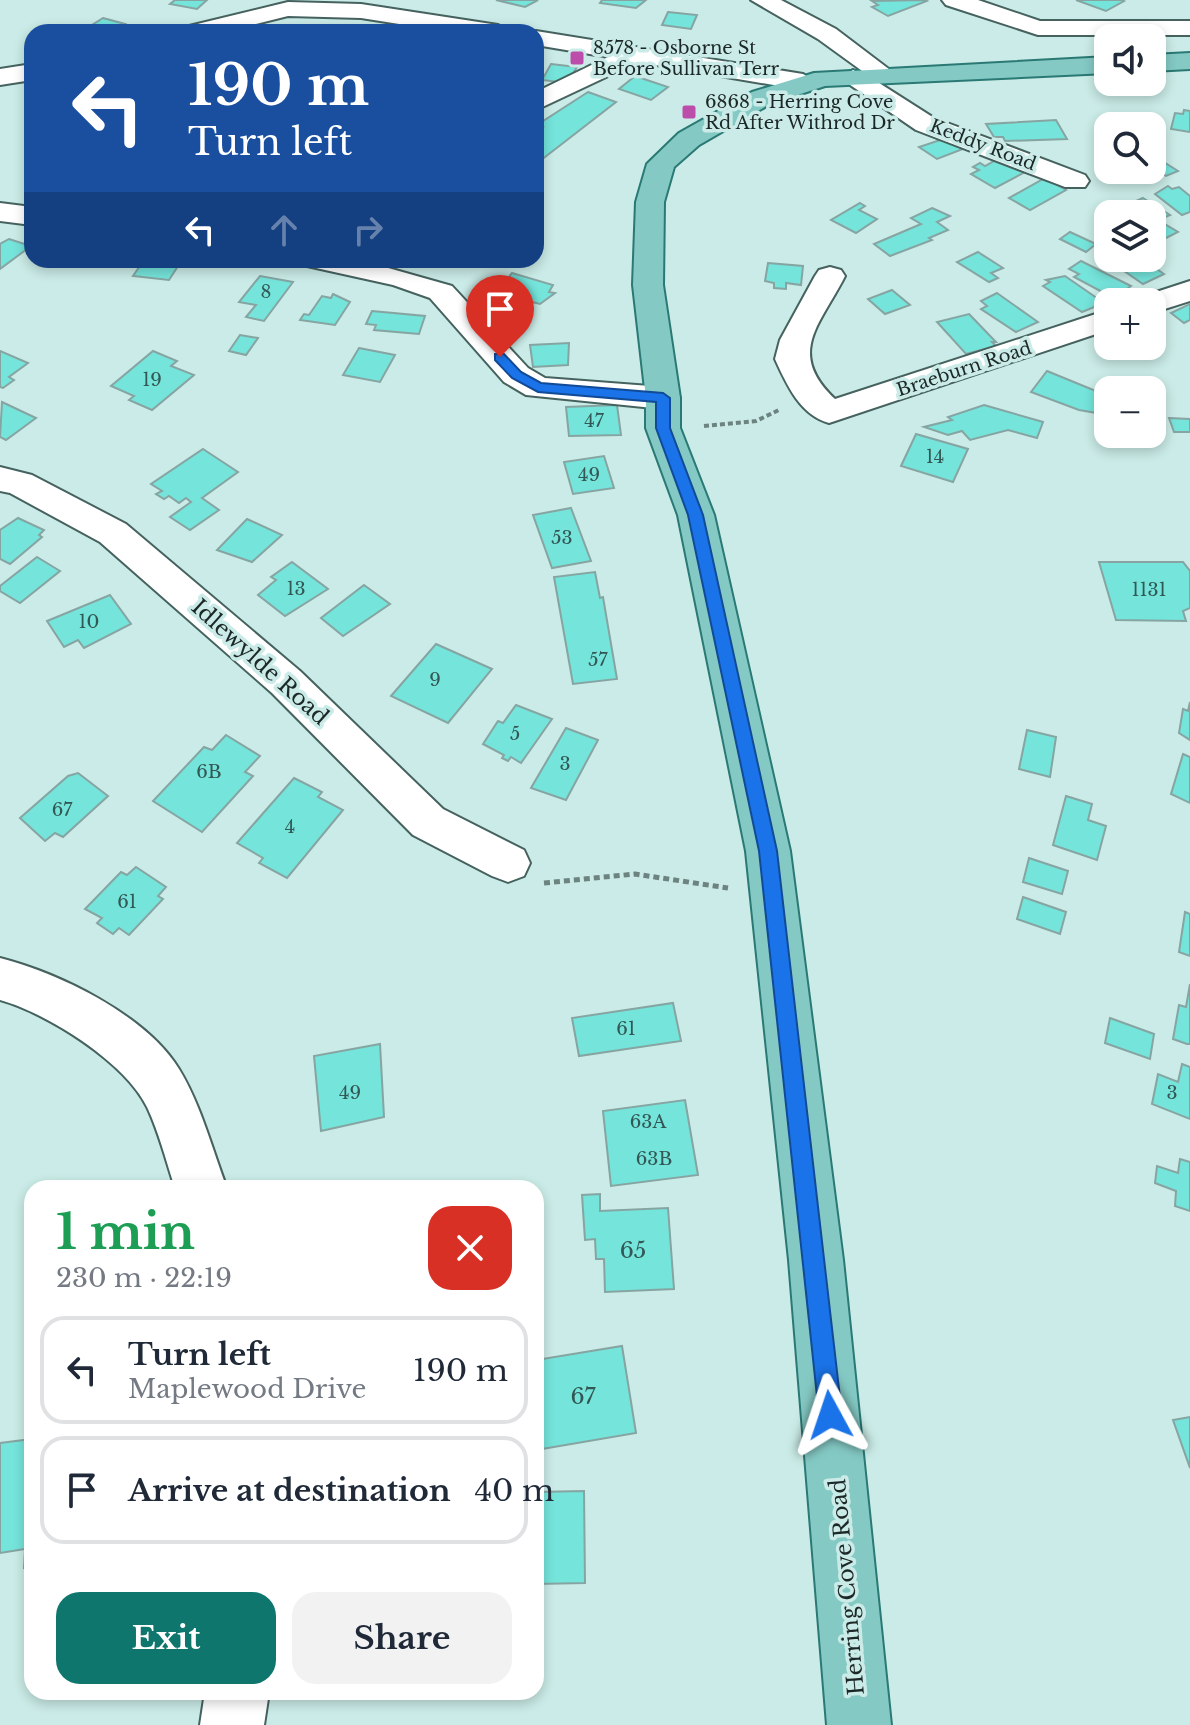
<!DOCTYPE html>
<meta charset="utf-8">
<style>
:root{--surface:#fff;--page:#f2f2f3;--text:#1f2937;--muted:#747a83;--line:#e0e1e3;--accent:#0f766e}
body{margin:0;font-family:"Libre Baskerville",serif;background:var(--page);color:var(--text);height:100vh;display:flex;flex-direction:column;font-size:30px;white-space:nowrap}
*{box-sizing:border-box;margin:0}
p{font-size:26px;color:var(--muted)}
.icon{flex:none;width:44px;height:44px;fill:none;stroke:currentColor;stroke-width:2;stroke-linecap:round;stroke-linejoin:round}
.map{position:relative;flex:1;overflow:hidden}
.panel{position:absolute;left:24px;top:1180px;width:520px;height:520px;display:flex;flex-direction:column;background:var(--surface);border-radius:24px;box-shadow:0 4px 12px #0003}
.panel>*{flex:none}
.guide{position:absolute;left:24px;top:24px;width:520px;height:244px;border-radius:24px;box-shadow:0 4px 12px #0003;background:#1a4fa0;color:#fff;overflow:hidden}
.controls{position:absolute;left:1094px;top:24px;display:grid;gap:16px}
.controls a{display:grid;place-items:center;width:72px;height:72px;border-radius:16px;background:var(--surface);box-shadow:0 4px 12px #0003;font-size:40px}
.pin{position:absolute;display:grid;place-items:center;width:68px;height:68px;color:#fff;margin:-82px -34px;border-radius:50% 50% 50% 0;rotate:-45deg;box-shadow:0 0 8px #0007}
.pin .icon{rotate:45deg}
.me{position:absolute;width:88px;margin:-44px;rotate:355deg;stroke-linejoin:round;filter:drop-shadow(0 0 6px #0008)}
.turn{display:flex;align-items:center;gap:28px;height:168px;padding:0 32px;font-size:36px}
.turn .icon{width:104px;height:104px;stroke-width:2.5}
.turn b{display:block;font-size:56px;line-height:68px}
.lanes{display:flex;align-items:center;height:76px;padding:0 32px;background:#0003;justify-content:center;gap:40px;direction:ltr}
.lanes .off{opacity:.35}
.round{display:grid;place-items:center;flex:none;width:84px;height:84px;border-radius:24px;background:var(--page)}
.overview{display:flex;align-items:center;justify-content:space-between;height:136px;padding:0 32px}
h1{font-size:48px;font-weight:700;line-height:60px;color:#1e9e55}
.cta{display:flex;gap:16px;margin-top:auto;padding:16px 32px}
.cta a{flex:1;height:92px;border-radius:24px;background:var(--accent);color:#fff;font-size:32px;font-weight:700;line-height:92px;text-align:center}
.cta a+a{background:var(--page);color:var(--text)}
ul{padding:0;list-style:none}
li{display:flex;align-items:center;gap:24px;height:108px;margin:0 16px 12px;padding:0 16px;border:4px solid var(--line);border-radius:24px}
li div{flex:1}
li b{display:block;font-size:30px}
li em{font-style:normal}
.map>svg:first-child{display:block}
.building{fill:#75e4db;stroke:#86a5a2;stroke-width:2}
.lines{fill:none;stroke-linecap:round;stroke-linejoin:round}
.minor-casing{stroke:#45625f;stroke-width:4}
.major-casing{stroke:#2a7974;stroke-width:4}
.path-far1{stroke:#6d8380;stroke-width:4;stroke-dasharray:5 3;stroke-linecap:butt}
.path{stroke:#6d8380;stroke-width:5;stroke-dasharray:6 4;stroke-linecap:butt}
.minor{fill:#fff;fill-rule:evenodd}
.major{fill:#84c9c4;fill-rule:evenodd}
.route{fill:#1a73e8;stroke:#114b97;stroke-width:2}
.poi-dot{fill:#bc4dab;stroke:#caebe7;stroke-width:3}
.labels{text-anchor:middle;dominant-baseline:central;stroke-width:7;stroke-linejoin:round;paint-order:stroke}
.far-poi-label{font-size:18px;fill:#1c2827;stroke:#caebe7;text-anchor:start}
.far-street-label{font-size:18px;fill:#1c2827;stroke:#caebe7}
.number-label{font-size:18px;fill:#325754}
.street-label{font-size:22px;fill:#1c2827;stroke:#caebe7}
.near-number-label{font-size:22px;fill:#325754}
</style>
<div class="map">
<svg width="1190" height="1725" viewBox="0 0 1190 1725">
<rect width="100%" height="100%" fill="#caebe7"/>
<!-- building -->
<g class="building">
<polygon points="175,0 207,0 197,9 170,4"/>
<polygon points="496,0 538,0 525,7"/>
<polygon points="602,0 646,0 636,8 600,3"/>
<polygon points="1076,0 1122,0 1124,1 1106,11"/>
<polygon points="872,1 925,0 927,1 888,16 872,7 878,5"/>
<polygon points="668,12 697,15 691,29 662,25"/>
<polygon points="103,18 125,24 113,32 84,30"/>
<polygon points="551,64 577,67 567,83 542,80"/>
<polygon points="635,76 668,87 651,100 619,89"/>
<polygon points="588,92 616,102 536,164 536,132 543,127 537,125"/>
<polygon points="1184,110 1190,111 1190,132 1171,129 1175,113 1183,114"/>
<polygon points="1056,120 1067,139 1005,141 1003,137 994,137 986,124"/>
<polygon points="952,136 968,147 937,159 919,147"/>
<polygon points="1003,156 1027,171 995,188 971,174 979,170 973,167 980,163 985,166"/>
<polygon points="1159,159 1178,171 1166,176 1152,167 1152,161"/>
<polygon points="1045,178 1066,190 1030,210 1009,198"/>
<polygon points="1168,186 1172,189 1179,187 1190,196 1190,212 1182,215 1155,194"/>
<polygon points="1143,198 1170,215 1158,220 1178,232 1158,242 1152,238 1152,214 1111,214 1114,212 1108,207 1119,203 1125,206"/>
<polygon points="860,203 865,206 859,210 877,219 856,233 831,220"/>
<polygon points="932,208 950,216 937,222 948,230 929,238 932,240 890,256 874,244 921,224 911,218"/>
<polygon points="1070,232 1096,244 1086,252 1060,239"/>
<polygon points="9,239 31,246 0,269 0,244"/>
<polygon points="978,252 1003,268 991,273 998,278 989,282 957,262"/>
<polygon points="1116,258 1141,258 1164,274 1143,284 1114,264 1121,261"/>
<polygon points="144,260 182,260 169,280 133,276"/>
<polygon points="1081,261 1131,286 1114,298 1106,294 1074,277 1079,274 1069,269"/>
<polygon points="768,263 803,266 801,285 786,283 786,289 774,288 774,283 765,281"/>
<polygon points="512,273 553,285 549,292 555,293 540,304 507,296 509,286 503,285"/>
<polygon points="260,276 293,282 264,321 246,317 256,305 239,302"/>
<polygon points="1065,276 1104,303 1082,312 1043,286 1050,282 1046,280"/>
<polygon points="892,290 910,305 885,314 868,299"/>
<polygon points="997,293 1038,322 1016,332 981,309 987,306 981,301"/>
<polygon points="333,294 350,302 335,325 300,320 304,314 309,315 322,296 331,298"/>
<polygon points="1190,304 1190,320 1184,323 1171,313"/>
<polygon points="372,311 425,316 419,334 374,330 376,325 366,324"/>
<polygon points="969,314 996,342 992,342 996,346 966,354 937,322"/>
<polygon points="240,335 258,338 246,355 229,351"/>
<polygon points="569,343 568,365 533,367 530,345"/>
<polygon points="359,348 395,355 380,382 343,375"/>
<polygon points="0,351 28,363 9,377 14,380 3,388 0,387"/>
<polygon points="153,351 177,361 171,366 194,375 152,410 129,400 134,396 111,386"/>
<polygon points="1047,371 1108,396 1108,415 1079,410 1031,392"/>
<polygon points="2,402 36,418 6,440 0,437"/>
<polygon points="617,405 621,435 569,436 566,407"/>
<polygon points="984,405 1043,422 1037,438 1008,430 970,440 962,431 948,435 924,427 952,420 948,417"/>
<polygon points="1169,418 1190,419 1190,432 1174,432"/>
<polygon points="916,434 968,449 953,482 901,466"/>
<polygon points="203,449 238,472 202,498 219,510 190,530 170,517 191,502 186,498 179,503 169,496 164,499 156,494 162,491 151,484"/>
<polygon points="604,456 614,488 573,494 564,462"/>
<polygon points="571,508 591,561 552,568 533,515"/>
<polygon points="18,518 44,530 39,535 42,537 10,564 0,559 0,530"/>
<polygon points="247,519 282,535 252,562 217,550"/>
<polygon points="37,557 60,571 20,603 0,591 0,586"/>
<polygon points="292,562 328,589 285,616 258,595 276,580 271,577"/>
<polygon points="1099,562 1183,562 1190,571 1190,608 1183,611 1186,621 1116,620"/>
<polygon points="595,572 600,598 603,597 617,679 573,684 554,577"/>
<polygon points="364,585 390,604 343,636 321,618"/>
<polygon points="110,595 131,624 84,648 78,640 64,647 47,621"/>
<polygon points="436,644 492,669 448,723 391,696"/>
<polygon points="1190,702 1190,740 1179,733 1183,709 1188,711"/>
<polygon points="516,705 552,719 521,763 511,757 508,761 502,758 504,755 483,744 498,721 503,723"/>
<polygon points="566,728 598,740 566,800 531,788"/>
<polygon points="1027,730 1056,737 1050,777 1019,769"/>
<polygon points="226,735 260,756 245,772 253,776 202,832 153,801 204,747 212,750"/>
<polygon points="1183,754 1190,757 1190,803 1171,794"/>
<polygon points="78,773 108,796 63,837 55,833 45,841 20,818 68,776"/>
<polygon points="294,778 322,792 318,797 343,810 287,878 259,863 263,858 237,843"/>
<polygon points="1066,796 1092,804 1088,820 1106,826 1097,860 1053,845"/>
<polygon points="1029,858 1068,871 1062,894 1023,882"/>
<polygon points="136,867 166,887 158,896 163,899 129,935 119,928 113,934 97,923 102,918 85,909 121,872 127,875"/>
<polygon points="1023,897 1066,912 1060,934 1017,919"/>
<polygon points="1185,912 1190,914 1190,956 1179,952"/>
<polygon points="1190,984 1190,1044 1187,1044 1173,1039 1179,1005 1186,1007"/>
<polygon points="673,1003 681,1041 579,1056 572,1018"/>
<polygon points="1110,1018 1154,1034 1150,1059 1105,1043"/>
<polygon points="380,1044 384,1117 321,1131 314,1056"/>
<polygon points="1182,1064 1190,1067 1190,1119 1152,1104 1158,1074 1178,1082"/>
<polygon points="685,1100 698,1175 611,1186 603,1111"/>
<polygon points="1180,1159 1190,1162 1190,1211 1175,1206 1176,1191 1155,1183 1157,1166 1178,1173"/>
<polygon points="600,1194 600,1211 668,1208 674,1289 605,1292 604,1259 596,1259 595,1239 585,1240 582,1195"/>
<polygon points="622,1346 636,1433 536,1450 536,1360"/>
<polygon points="1190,1417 1190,1468 1173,1420"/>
<polygon points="32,1439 32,1566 24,1568 25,1549 0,1553 0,1443"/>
<polygon points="584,1491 585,1583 536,1584 536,1492"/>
</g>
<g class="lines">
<defs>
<g id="minor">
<polygon points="751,0 781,0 836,29 898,76 894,81 876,81 934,118 1085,175 1089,181 1085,187 1065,187 916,130 840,78 853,70 876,81 818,39"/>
<polygon points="942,0 978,0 1040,21 1190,21 1190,35 1038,35 946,5"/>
<polygon points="288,2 361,4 498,25 510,32 450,32 361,18 288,16 224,32 182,32 185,27"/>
<polygon points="536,31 803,74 816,82 803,90 638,62 536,110 536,92 608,57 536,45 536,32 530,32"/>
<polygon points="32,64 32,80 0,85 0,69"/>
<polygon points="0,203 32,207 32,225 0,221"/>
<polygon points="303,260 360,260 452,286 528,368 545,378 663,387 675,390 680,398 675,406 663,409 526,395 504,382 430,298 393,285 307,266"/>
<path d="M830,267L841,270L845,276C820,325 786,353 835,399L1108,310V330L829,423C800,415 787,385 775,359L780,340L815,276L819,270Z"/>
<polygon points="1190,281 1190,301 1152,313 1152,302 1138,302 1141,297"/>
<polygon points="0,467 32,475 126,524 300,671 443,809 524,850 530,863 524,876 508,882 492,876 413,835 272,693 100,542 10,493 0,491"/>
<path d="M0,958C59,973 146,1015 179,1069C201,1105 212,1149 227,1188H175C166,1161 159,1132 147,1107C125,1062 47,1013 0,1000Z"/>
<polygon points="205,1692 269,1692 264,1725 200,1725"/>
</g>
<g id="major">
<polygon points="1190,53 1190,69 1152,71 1152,55"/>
<polygon points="1108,57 1108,73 825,86 770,104 699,145 674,167 664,202 663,285 680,398 680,428 714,515 790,851 843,1260 891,1725 827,1725 789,1260 746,851 678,515 646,428 646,398 633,285 636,202 647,164 679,133 752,92 814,73"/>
</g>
</defs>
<!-- minor casing -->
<use href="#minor" class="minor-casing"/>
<!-- major casing -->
<use href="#major" class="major-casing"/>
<!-- path-far1 -->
<polyline class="path-far1" points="704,426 756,421 779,410"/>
<!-- path -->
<polyline class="path" points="544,883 635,874 728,888"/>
<!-- minor -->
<use href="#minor" class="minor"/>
<!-- major -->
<use href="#major" class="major"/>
</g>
<!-- route -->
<polygon class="route" points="495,354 504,354 521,372 541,383 663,393 670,398 670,428 703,515 777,851 842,1415 839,1424 830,1427 822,1424 819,1415 759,851 688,515 656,428 656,402 538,392 512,378 495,360"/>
<!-- markers -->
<g class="poi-dot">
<rect x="569" y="50" width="16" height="16" rx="4"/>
<rect x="681" y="104" width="16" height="16" rx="4"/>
</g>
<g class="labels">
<!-- far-poi labels -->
<g class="far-poi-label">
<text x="593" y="48">8578 - Osborne St<tspan x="593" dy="21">Before Sullivan Terr</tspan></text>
<text x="705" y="102">6868 - Herring Cove<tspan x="705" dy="21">Rd After Withrod Dr</tspan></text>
</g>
<!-- far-street labels -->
<g class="far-street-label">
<text transform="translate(983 145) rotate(21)">Keddy Road</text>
<text transform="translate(964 369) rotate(-18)">Braeburn Road</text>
</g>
<!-- number labels -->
<g class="number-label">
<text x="266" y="292">8</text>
<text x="152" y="380">19</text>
<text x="594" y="421">47</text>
<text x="935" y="457">14</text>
<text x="589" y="475">49</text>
<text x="562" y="538">53</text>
<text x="296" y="589">13</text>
<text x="1149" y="590">1131</text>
<text x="89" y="622">10</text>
<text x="598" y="660">57</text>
<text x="435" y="680">9</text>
<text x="515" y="734">5</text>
<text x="565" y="764">3</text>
<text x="209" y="772">6B</text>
<text x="62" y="810">67</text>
<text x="290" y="827">4</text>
<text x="127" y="902">61</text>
<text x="626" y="1029">61</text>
<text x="350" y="1093">49</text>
<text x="1172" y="1093">3</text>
<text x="648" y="1122">63A</text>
<text x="654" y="1159">63B</text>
</g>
<!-- street labels -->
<g class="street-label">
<text transform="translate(260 662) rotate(42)">Idlewylde Road</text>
<text transform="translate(847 1587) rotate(-95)">Herring Cove Road</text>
</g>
<!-- near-number labels -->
<g class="near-number-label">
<text x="633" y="1250">65</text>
<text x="583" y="1396">67</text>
</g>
</g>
</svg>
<div class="controls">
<a><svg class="icon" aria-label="sound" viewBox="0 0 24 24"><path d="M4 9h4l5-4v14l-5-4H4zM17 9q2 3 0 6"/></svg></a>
<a><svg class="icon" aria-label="search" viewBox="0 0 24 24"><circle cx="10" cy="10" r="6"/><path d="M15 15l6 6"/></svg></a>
<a><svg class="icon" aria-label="layers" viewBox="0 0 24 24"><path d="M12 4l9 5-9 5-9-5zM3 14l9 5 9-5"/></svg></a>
<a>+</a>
<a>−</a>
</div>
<div class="pin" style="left:500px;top:357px;background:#d93025"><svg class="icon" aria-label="arrive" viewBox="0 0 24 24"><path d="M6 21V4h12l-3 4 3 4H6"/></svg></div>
<svg class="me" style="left:830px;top:1415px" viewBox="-20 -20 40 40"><path d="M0-17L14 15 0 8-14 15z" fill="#1a73e8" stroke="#fff" stroke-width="4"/></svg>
<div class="guide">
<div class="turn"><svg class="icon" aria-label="left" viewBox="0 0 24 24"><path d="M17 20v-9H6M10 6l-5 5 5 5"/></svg><div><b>190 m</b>Turn left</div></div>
<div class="lanes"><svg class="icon" aria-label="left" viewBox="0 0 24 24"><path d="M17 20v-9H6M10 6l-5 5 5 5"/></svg><svg class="icon off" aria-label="ahead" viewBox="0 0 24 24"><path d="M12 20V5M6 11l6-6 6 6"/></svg><svg class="icon off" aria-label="right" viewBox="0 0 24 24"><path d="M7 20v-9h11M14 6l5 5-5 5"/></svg></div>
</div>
<section class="panel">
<div class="overview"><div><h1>1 min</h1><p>230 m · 22:19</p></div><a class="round" style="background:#d93025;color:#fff"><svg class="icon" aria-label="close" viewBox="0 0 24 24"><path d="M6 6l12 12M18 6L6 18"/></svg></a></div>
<ul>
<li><svg class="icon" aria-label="left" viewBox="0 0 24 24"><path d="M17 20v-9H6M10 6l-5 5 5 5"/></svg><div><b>Turn left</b><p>Maplewood Drive</p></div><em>190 m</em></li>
<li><svg class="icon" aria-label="arrive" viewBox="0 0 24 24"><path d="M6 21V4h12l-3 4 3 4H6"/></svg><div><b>Arrive at destination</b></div><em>40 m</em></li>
</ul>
<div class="cta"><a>Exit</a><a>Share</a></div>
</section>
</div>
